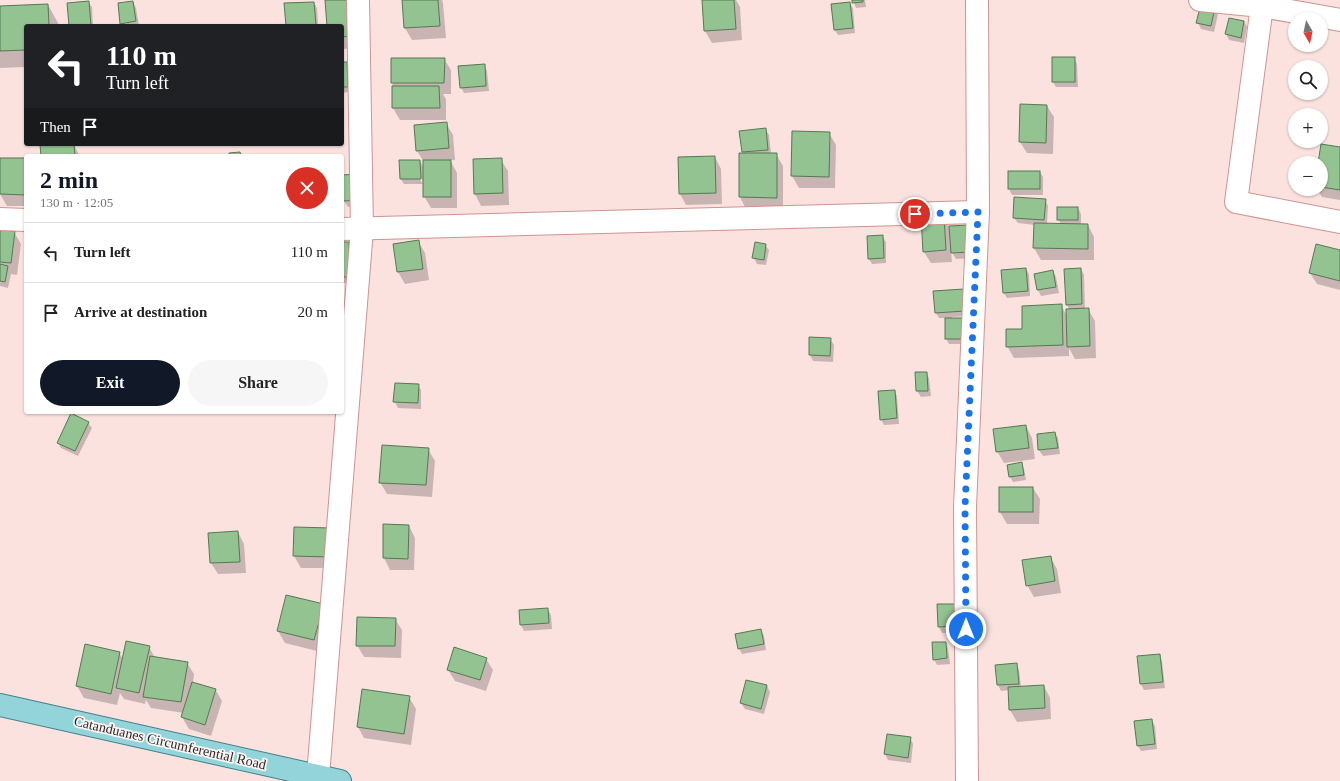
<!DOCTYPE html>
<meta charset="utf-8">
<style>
:root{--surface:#fff;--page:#f6f6f6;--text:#222;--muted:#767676;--line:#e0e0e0;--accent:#111827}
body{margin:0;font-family:"Times New Roman",serif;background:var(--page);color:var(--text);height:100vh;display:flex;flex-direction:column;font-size:15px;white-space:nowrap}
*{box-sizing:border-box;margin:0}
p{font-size:13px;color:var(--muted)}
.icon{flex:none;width:22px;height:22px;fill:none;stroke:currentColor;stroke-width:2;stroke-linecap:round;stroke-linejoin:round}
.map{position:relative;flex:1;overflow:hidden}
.sheet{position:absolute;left:24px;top:154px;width:320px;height:260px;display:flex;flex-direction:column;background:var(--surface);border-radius:4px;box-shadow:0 1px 3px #0004}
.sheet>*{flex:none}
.hud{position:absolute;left:24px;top:24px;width:320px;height:122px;border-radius:4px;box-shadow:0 1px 3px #0004;background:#202124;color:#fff;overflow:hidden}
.needle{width:26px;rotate:171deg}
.fabs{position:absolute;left:1288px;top:12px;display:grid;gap:8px}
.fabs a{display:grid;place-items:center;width:40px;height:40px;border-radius:50%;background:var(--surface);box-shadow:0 1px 3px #0004;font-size:20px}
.pin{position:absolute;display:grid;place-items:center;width:34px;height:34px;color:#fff;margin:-17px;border:2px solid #fff;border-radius:50%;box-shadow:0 1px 4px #0007}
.me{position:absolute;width:44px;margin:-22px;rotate:0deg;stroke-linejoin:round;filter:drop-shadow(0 0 3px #0008)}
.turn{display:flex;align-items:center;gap:14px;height:84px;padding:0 16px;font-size:18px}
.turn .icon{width:52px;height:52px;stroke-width:2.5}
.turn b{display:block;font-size:28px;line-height:34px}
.then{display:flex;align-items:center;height:38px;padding:0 16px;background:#0003;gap:8px;font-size:15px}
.round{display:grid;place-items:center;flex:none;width:42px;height:42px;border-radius:21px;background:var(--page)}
.overview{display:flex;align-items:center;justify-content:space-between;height:68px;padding:0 16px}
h1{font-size:24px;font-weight:800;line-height:30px;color:var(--accent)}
.primary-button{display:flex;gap:8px;margin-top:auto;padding:8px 16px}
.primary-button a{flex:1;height:46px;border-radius:24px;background:var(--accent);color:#fff;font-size:16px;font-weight:800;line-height:46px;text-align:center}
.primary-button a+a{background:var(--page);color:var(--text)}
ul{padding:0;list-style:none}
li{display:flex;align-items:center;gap:12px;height:60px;padding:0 16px;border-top:1px solid var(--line)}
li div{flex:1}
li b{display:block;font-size:15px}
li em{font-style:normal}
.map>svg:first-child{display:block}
.shadow{fill:#0003}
.building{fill:#93c390;stroke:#557953}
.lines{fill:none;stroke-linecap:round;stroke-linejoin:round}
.street-casing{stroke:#ce9490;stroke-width:24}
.primary-casing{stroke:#428288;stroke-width:24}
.street{stroke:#fff;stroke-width:22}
.primary{stroke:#92d4da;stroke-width:22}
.route{stroke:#1a73e8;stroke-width:7;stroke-dasharray:0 12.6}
.labels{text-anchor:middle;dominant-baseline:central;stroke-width:3.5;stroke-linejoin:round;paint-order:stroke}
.street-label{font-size:14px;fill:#351f1e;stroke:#f6f6f6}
</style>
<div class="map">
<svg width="1340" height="781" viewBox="0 0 1340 781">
<rect width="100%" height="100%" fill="#fbe2df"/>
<!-- shadow -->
<g class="shadow">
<polygon points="326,0 357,48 342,49 342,26 328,26"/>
<polygon points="403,0 442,0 443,3 446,38 412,40 405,28"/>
<polygon points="703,0 736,0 740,7 742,40 712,43 705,31"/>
<polygon points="853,0 865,0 866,7 856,8"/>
<polygon points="88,2 92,7 93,26 70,26"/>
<polygon points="133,2 136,8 139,26 123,26 121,23"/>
<polygon points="314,3 317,8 318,26 287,26 285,4"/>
<polygon points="850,3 853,9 855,33 838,35 834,29"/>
<polygon points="48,5 58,23 58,26 26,26 26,67 0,68 0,7"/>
<polygon points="1214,8 1218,14 1214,32 1201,29 1198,23"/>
<polygon points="1244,21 1247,27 1244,43 1229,40 1226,34"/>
<polygon points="1074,58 1077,64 1078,87 1056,87 1053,82"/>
<polygon points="392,59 444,59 451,70 451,94 443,94 446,99 446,120 400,120 393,108"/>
<polygon points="342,63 346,63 349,68 350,92 342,93"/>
<polygon points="484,65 487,71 489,91 464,93 461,87"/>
<polygon points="1047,106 1054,117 1053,154 1027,153 1020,142"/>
<polygon points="446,123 453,135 455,160 450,160 457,173 457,208 431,208 424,196 424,183 419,174 417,175 423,184 404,184 401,179 420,161 424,169 424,162 417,151"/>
<polygon points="766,130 769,135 771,154 776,154 783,166 783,209 746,209 740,197 744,154 740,132"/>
<polygon points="829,133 836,145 835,188 799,188 792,176"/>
<polygon points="73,144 80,156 42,156 41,146"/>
<polygon points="1340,148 1340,200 1322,197 1317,189 1321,189 1321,163 1319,163"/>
<polygon points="715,157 721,169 722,204 686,205 680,194"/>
<polygon points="1,159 26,159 26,206 7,206 0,194"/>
<polygon points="474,160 501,160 508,171 509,205 481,206 475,194"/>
<polygon points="1009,172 1040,172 1043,177 1043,195 1012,195 1009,189"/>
<polygon points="357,175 363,205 348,207 344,201 342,176"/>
<polygon points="1045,200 1048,206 1047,224 1061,224 1058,219 1078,208 1081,214 1081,225 1088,225 1094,237 1094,260 1041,260 1034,248 1035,225 1018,223 1014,218"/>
<polygon points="943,217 951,230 974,258 956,259 951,251 952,262 931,263 924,252"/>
<polygon points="0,231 14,232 21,244 17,275 11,274 8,288 0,286"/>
<polygon points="882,236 886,242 886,263 872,264 869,259"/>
<polygon points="418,241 425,253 429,280 405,284 398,272 394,245"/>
<polygon points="342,243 349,243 352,249 352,283 342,283"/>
<polygon points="765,245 769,250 766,265 757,264 754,258"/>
<polygon points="1340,251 1340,290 1317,284 1310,273"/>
<polygon points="1026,269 1029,274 1030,296 1007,298 1004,293"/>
<polygon points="1081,269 1084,275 1085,309 1088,309 1095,321 1096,358 1075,359 1069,348 1069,356 1014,358 1007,346 1024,330 1061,305 1067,316 1070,310 1067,305"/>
<polygon points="1053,271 1056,277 1059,293 1041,296 1038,290 1035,274"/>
<polygon points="963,290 968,316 952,317 952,319 971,344 949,344 946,339 946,318 939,318 936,313"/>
<polygon points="810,338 830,339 834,345 833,362 813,361 810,355"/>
<polygon points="916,373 926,373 929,378 931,396 921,397 917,391"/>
<polygon points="418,385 421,390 421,409 398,408 395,402"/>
<polygon points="894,391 897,396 899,424 884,425 881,419"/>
<polygon points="88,423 92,428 78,456 61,448 58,443"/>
<polygon points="1026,426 1032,438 1035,459 1004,463 997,451"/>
<polygon points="1055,433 1058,438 1060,454 1043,456 1039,450 1038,435"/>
<polygon points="428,449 435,461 432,497 387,494 380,482"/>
<polygon points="1021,463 1024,469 1026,480 1013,482 1010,477"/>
<polygon points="1000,488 1033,488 1040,499 1039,524 1007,524 1000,512"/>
<polygon points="384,525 409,526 415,538 414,570 390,570 384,558"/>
<polygon points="330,529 336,568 301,568 294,556"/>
<polygon points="238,532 244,544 246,573 218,574 211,563"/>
<polygon points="1050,557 1057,569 1061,593 1034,597 1027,585"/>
<polygon points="323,605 321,652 285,643 278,631"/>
<polygon points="938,605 960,632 942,633 939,627"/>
<polygon points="547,609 551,615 552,629 524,631 521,625"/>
<polygon points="395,619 402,630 401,658 364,657 357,645"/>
<polygon points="761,630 764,636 766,650 742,654 739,648"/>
<polygon points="945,643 948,648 950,664 937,665 934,659"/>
<polygon points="149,647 155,658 187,663 194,674 193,683 215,689 222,701 211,736 189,729 182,717 184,713 151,708 146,700 145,704 124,699 120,693 117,705 84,698 77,686 119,653 123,659"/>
<polygon points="1159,655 1162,661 1165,688 1144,690 1141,684 1138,657"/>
<polygon points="486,659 493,670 486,691 455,681 448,670"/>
<polygon points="1016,664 1019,670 1021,687 1044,686 1050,698 1051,719 1017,722 1010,710 1009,690 1001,691 998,685 996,666"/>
<polygon points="767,686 770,692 764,714 745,709 741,703"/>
<polygon points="409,697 416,709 411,745 364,738 358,727"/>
<polygon points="1151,720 1155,726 1157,749 1141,751 1138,746"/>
<polygon points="910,738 913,744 911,763 888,760 885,754"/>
</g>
<!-- building -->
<g class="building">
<polygon points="325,0 348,0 351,36 342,37 342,26 327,26"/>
<polygon points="402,0 438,0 440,26 404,28"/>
<polygon points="702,0 734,0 736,29 704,31"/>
<polygon points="852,0 863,0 863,2 852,3"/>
<polygon points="89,1 91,26 69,26 67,3"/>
<polygon points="133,1 136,21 120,24 118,3"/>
<polygon points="314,2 316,25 286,26 284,3"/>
<polygon points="850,2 853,28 834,30 831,4"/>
<polygon points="48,4 49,26 26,26 26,50 0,51 0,6"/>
<polygon points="1201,4 1215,7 1211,26 1196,23"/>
<polygon points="1229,18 1244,21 1241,38 1225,34"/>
<rect x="1052" y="57" width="23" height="25"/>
<polygon points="391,58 445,58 444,83 391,83"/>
<polygon points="342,62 347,62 348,87 342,87"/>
<polygon points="485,64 486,86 460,88 458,66"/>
<polygon points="392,86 439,86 440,108 392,108"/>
<polygon points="1020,104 1047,105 1046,143 1019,142"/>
<polygon points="447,122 449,148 416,151 414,125"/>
<polygon points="766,128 768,150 742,152 739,131"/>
<polygon points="792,131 830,132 829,177 791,176"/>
<polygon points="74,144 75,156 41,156 40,145"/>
<polygon points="1321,144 1340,147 1340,190 1321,187 1321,163 1318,163"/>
<polygon points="240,152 241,156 229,156 229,153"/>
<polygon points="739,153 777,153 777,198 739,197"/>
<polygon points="715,156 716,193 679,194 678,157"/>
<polygon points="0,158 26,158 26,195 0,194"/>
<polygon points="502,158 503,193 474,194 473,159"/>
<polygon points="399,160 420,160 421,179 400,179"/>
<rect x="423" y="160" width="28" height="37"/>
<rect x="1008" y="171" width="32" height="18"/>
<polygon points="358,174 361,200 343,201 342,175"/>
<polygon points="1014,197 1046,199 1044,220 1013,218"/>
<rect x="1057" y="207" width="21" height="13"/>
<polygon points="944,216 946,250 923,252 921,217"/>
<polygon points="1034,223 1088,224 1088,249 1033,248"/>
<polygon points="970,225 971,252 951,253 949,226"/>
<polygon points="0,230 15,231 11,263 0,262"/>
<polygon points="883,235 884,258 868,259 867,236"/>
<polygon points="419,240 423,269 397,272 393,244"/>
<rect x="342" y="242" width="7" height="35"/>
<polygon points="755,242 766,244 764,260 752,258"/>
<polygon points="1316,244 1340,250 1340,281 1309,273"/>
<polygon points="0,264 8,266 5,282 0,281"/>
<polygon points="1026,268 1028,291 1003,293 1001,270"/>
<polygon points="1081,268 1082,304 1066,305 1064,269"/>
<polygon points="1053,270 1056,287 1037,290 1034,274"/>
<polygon points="964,289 965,311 935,313 933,291"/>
<polygon points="1062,304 1063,345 1006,347 1006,329 1022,329 1022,306"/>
<polygon points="1089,308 1090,346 1067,347 1066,309"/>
<rect x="945" y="318" width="23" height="21"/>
<polygon points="809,337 831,338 830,356 809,355"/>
<polygon points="915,372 927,372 928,391 916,391"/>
<polygon points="395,383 419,384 418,403 393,402"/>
<polygon points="895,390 897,418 880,420 878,391"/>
<polygon points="71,413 89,422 75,451 57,443"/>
<polygon points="1026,425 1029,448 996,452 993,429"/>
<polygon points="1055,432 1058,448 1038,450 1037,434"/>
<polygon points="382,445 429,448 426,485 379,483"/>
<polygon points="1022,462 1024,475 1009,477 1007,465"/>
<rect x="999" y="487" width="34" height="25"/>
<polygon points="383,524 409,525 408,559 383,558"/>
<polygon points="294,527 331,528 330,557 293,556"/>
<polygon points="238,531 240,562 210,563 208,533"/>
<polygon points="1051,556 1055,581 1026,586 1022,560"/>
<polygon points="286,595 324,604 314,640 277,631"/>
<polygon points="937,604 956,604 957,626 938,627"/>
<polygon points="548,608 549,623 520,625 519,610"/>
<polygon points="357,617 396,618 395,646 356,646"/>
<polygon points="761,629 764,644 738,649 735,634"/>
<polygon points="126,641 150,646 139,693 116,688"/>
<polygon points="932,642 946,642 947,658 933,660"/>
<polygon points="85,644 120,652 111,694 76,686"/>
<polygon points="454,647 487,658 480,680 447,670"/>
<polygon points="1160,654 1163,682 1140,684 1137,656"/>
<polygon points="150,656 188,662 181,702 143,697"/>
<polygon points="1017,663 1019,684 997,685 995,665"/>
<polygon points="746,680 767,685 761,709 740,703"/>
<polygon points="192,682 216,689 205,725 181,717"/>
<polygon points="1044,685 1045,708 1009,710 1008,687"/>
<polygon points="362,689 410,696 404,734 357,727"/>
<polygon points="1152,719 1155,744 1137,746 1134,721"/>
<polygon points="887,734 911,737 908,758 884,754"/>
</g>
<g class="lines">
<defs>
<g id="street">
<polyline points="1200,0 1262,6 1340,20"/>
<polyline points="1262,6 1236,202 1340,222"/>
<polyline points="0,219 26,220"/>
<polyline points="342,229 978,212"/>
<polyline points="318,776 362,229 358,0"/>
<polyline points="967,781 965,507 978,212 977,0"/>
</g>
<polyline id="primary" points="0,705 340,781"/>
</defs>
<!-- street casing -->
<use href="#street" class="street-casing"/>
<!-- primary casing -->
<use href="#primary" class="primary-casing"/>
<!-- street -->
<use href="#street" class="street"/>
<!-- primary -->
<use href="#primary" class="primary"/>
</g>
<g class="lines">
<!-- route -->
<polyline class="route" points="915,214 978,212 965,507 966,629"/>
</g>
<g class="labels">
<!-- street labels -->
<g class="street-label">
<text transform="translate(170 743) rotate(13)">Catanduanes Circumferential Road</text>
</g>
</g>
</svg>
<div class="fabs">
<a><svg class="needle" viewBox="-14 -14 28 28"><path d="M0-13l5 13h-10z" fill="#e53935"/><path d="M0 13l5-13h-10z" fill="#767676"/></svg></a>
<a><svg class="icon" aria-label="search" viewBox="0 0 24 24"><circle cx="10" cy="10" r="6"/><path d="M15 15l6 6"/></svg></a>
<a>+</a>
<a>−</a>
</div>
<div class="pin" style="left:915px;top:214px;background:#d93025"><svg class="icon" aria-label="arrive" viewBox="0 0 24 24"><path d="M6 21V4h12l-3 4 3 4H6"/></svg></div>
<svg class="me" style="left:966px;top:629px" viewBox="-20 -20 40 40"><circle r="17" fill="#1a73e8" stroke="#fff" stroke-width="3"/><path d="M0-11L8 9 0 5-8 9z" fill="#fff"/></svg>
<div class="hud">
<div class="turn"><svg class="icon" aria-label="left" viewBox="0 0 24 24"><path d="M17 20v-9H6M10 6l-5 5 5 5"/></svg><div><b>110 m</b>Turn left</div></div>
<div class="then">Then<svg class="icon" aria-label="arrive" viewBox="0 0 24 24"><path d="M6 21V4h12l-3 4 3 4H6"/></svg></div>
</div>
<section class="sheet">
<div class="overview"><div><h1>2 min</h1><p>130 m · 12:05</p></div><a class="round" style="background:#d93025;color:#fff"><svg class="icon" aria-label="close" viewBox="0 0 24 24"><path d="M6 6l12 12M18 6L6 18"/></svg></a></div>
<ul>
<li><svg class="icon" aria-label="left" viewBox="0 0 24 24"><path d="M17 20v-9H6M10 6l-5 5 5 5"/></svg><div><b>Turn left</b></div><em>110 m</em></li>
<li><svg class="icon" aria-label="arrive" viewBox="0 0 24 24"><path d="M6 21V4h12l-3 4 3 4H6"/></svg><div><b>Arrive at destination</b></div><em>20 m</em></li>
</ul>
<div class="primary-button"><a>Exit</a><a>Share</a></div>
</section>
</div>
